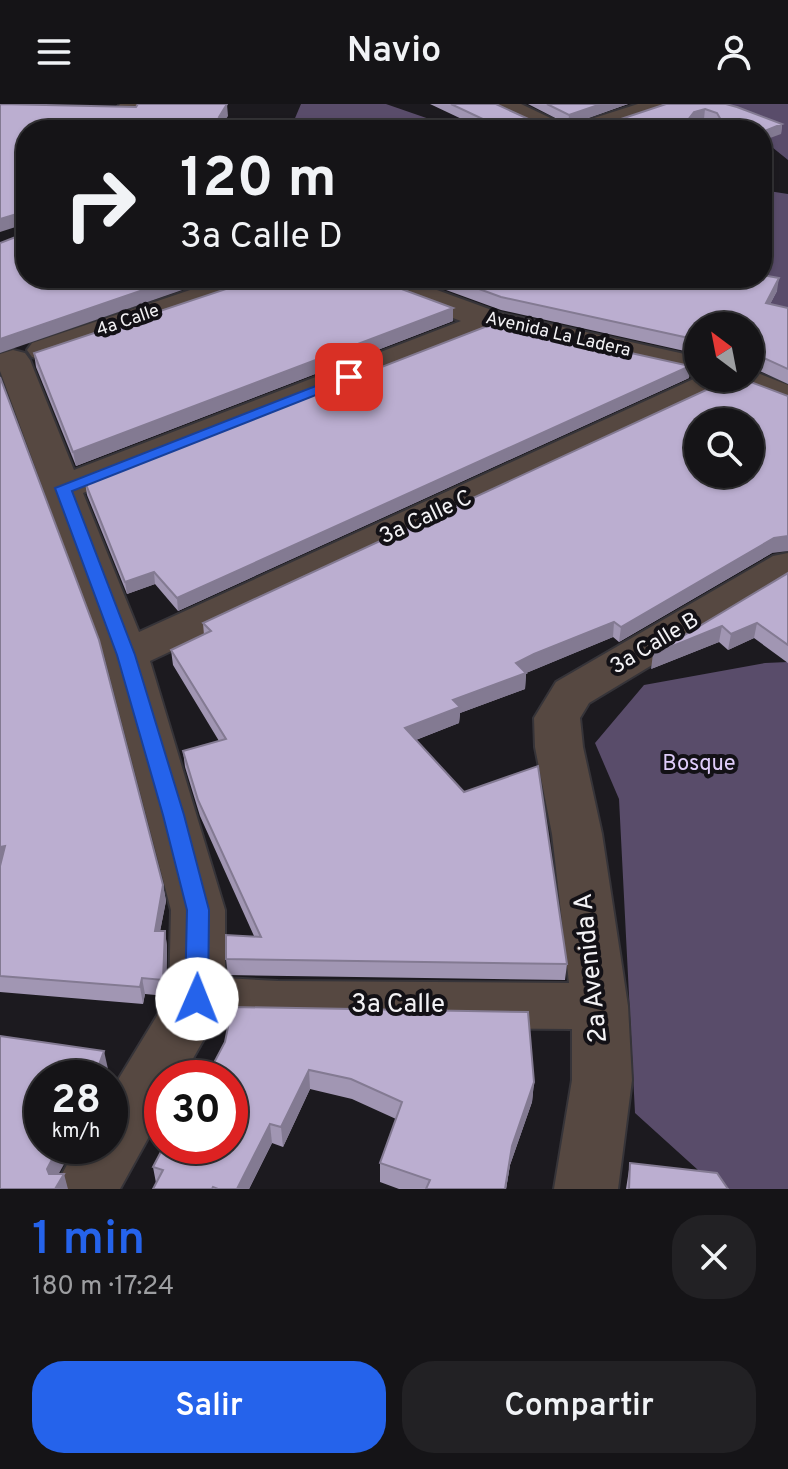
<!DOCTYPE html>
<html lang="es">
<meta charset="utf-8">
<style>
:root{--surface:#151417;--page:#222124;--text:#f1f3f6;--muted:#9d9ea1;--line:#343336;--accent:#2563eb}
body{margin:0;font-family:Overpass,sans-serif;background:var(--page);color:var(--text);height:100vh;display:flex;flex-direction:column;font-size:30px;white-space:nowrap}
*{box-sizing:border-box;margin:0}
p{font-size:26px;color:var(--muted)}
.icon{flex:none;width:44px;height:44px;fill:none;stroke:currentColor;stroke-width:2;stroke-linecap:round;stroke-linejoin:round}
.map{position:relative;height:1085px;overflow:hidden}
.details{display:flex;flex-direction:column;background:var(--surface);flex:1}
.details>*{flex:none}
.hud{position:absolute;left:16px;top:16px;width:756px;height:168px;border-radius:32px;box-shadow:0 2px 6px #0004,0 0 0 2px var(--line);background:#151417;color:var(--text);overflow:hidden}
.needle{width:52px;rotate:328deg}
.fabs{position:absolute;left:684px;top:208px;display:grid;gap:16px}
.fabs a{display:grid;place-items:center;width:80px;height:80px;border-radius:50%;background:var(--surface);box-shadow:0 2px 6px #0004,0 0 0 2px var(--line);font-size:40px}
.speed{position:absolute;left:24px;top:956px;display:flex;gap:16px;font-size:40px;font-weight:700;text-align:center}
.speed>*{display:grid;place-content:center;width:104px;height:104px;border-radius:50%;background:var(--surface);box-shadow:0 2px 6px #0004,0 0 0 2px var(--line);line-height:1}
.speed small{font-size:20px;font-weight:400}
.speed .limit{border:12px solid #d22;background:#fff;color:#111}
.pin{position:absolute;display:grid;place-items:center;width:68px;height:68px;color:#fff;margin:-34px;border-radius:16px;box-shadow:0 4px 12px #0006}
.me{position:absolute;width:88px;margin:-44px;rotate:1deg;stroke-linejoin:round;filter:drop-shadow(0 0 6px #0008)}
.turn{display:flex;align-items:center;gap:28px;height:168px;padding:0 32px;font-size:36px}
.turn .icon{width:104px;height:104px;stroke-width:2.5}
.turn b{display:block;font-size:56px;line-height:68px}
.round{display:grid;place-items:center;flex:none;width:84px;height:84px;border-radius:32px;background:var(--page)}
.summary{display:flex;align-items:center;justify-content:space-between;height:136px;padding:0 32px}
h1{font-size:48px;font-weight:600;line-height:60px;color:var(--accent)}
.primary-button{display:flex;gap:16px;margin-top:auto;padding:16px 32px}
.primary-button a{flex:1;height:92px;border-radius:32px;background:var(--accent);color:#fff;font-size:32px;font-weight:600;line-height:92px;text-align:center}
.primary-button a+a{background:var(--page);color:var(--text)}
header{display:flex;justify-content:space-between;align-items:center;height:104px;padding:0 32px;background:var(--surface);font-size:36px;font-weight:600}
.map>svg:first-child{display:block}
.forest{fill:#594c6a}
.lines{fill:none;stroke-linecap:round;stroke-linejoin:round}
.minor-casing{stroke:#363439;stroke-width:4}
.minor{fill:#564841;fill-rule:evenodd}
.wall{fill:#a196b3;fill-rule:evenodd}
.shaded-wall{fill:#837a92}
.building{fill:#bbaed0;stroke:#837a92;stroke-width:2;fill-rule:evenodd}
.route{fill:#2563eb;stroke:#184099;stroke-width:2}
.labels{text-anchor:middle;dominant-baseline:central;stroke-width:8;stroke-linejoin:round;paint-order:stroke}
.far-street-label{font-size:18px;fill:#f3f2f5;stroke:#131116}
.street-label{font-size:22px;fill:#f3f2f5;stroke:#131116}
.park-label{font-size:22px;fill:#dfccf9;stroke:#131116}
.near-street-label{font-size:26px;fill:#f3f2f5;stroke:#131116}
</style>
<header><svg class="icon" aria-label="menu" viewBox="0 0 24 24"><path d="M4 6h16M4 12h16M4 18h16"/></svg>Navio<svg class="icon" aria-label="person" viewBox="0 0 24 24"><circle cx="12" cy="8" r="4"/><path d="M4 21q1-7 8-7t8 7"/></svg></header>
<div class="map">
<svg width="788" height="1085" viewBox="0 0 788 1085">
<rect width="100%" height="100%" fill="#1c1a1f"/>
<!-- forest -->
<g class="forest">
<polygon points="301,0 386,0 461,26 290,26"/>
<polygon points="688,0 788,0 788,56 762,35 762,26"/>
<polygon points="762,86 788,90 788,223 546,174 762,174"/>
<polygon points="788,558 788,1085 719,1085 635,1009 619,695 595,639 644,581 765,559"/>
</g>
<g class="lines">
<defs>
<g id="minor">
<polygon points="120,0 145,0 126,26 100,26"/>
<polygon points="489,0 521,0 565,21 568,26 572,21 638,0 664,0 666,3 663,8 607,26 536,26 492,5"/>
<polygon points="226,174 272,174 268,181 56,253 44,256 32,253 27,246 32,239"/>
<path d="M360,174H404L500,209L698,253V274H750V266L788,281V305L733,283L150,557L225,806V874L278,877L569,879L552,730L535,643L534,614L556,578L773,452L788,449V479L589,599L580,614L583,643L602,730L628,902L632,976L618,1085H554L572,976V925L278,923L213,919L182,974H162V1009L120,1085H54L77,1042H110V989L169,892L171,806L104,551L0,267V250L13,246L25,249L30,256L74,366L461,217L364,181ZM494,227L698,273L139,528L83,389Z"/>
</g>
</defs>
<!-- minor casing -->
<use href="#minor" class="minor-casing"/>
<!-- minor -->
<use href="#minor" class="minor"/>
</g>
<!-- wall -->
<g class="wall">
<path d="M430,0H496L537,19H565L528,0H628L574,19H609L726,0L782,20L781,30L762,26H485ZM704,15L715,19H692L693,18Z"/>
<polygon points="413,174 762,174 777,187 770,200 788,204 788,280 751,263 750,265 750,222 698,222 698,250 501,206"/>
<polygon points="453,217 76,362 36,263 34,249"/>
<polygon points="0,273 163,781 166,797 160,827 165,827 167,843 166,892 145,890 143,900 0,888"/>
<polygon points="689,274 178,507 155,480 127,490 87,391 85,378"/>
<polygon points="772,449 619,538 613,533 526,569 525,585 460,609 459,619 416,636 567,860 565,876 228,871 226,855 254,832 200,712 185,663 183,647 219,637 173,561 171,546 204,531 203,519"/>
<polygon points="788,469 788,559 754,534 728,546 719,538 651,565"/>
<polygon points="225,938 534,978 532,998 510,1061 506,1085 399,1085 380,1078 380,1059 396,1015 352,995 310,985 283,1043 272,1039 249,1085 153,1085 156,1079 153,1063 230,1042"/>
<polygon points="630,1059 728,1085 626,1085"/>
</g>
<!-- shaded-wall -->
<g class="shaded-wall">
<polygon points="227,0 228,12 220,25 219,13"/>
<polygon points="601,0 628,0 568,21 569,11"/>
<polygon points="705,5 704,15 693,18 687,26 688,16 694,8"/>
<polygon points="619,17 618,26 597,26"/>
<polygon points="782,20 781,30 762,37 762,28"/>
<polygon points="23,108 25,120 0,128 0,115"/>
<polygon points="178,174 217,174 0,249 0,235"/>
<polygon points="779,174 777,187 764,212 766,199"/>
<polygon points="453,204 453,217 76,362 73,348"/>
<polygon points="690,262 689,274 178,507 177,494"/>
<polygon points="788,432 788,447 772,449 619,538 621,523 774,434"/>
<polygon points="154,468 155,480 127,490 125,478"/>
<polygon points="614,518 613,533 519,572 526,569 525,585 460,609 459,619 405,640 405,624 516,559 534,550"/>
<polygon points="757,519 754,534 728,546 731,530"/>
<polygon points="722,522 719,538 651,565 653,550"/>
<polygon points="5,742 0,760 0,743"/>
<polygon points="163,781 166,797 157,843 155,827"/>
<polygon points="165,827 167,843 166,892 163,876"/>
<polygon points="142,874 145,890 143,900 140,883"/>
<polygon points="104,947 108,965 105,974 94,974"/>
<polygon points="309,966 310,985 283,1043 281,1023"/>
<polygon points="534,978 532,998 510,1061 506,1085 505,1085 512,1042"/>
<polygon points="270,1020 272,1039 249,1085 237,1085"/>
<polygon points="59,1042 74,1042 51,1084 47,1065"/>
<polygon points="64,1070 68,1085 55,1085"/>
</g>
<!-- building -->
<g class="building">
<polygon points="0,0 136,3 138,0 227,0 219,13 245,26 26,26 26,110 23,108 0,115"/>
<path d="M451,0H496L537,19H609L666,0H726L737,3L782,20L762,28V26H639L619,17L597,26H535L527,22L514,26H506ZM705,5L717,9L721,16L718,19H691L688,16L694,8Z"/>
<polygon points="547,0 601,0 569,11"/>
<polygon points="26,129 26,174 178,174 0,235 0,139"/>
<polygon points="762,171 779,174 766,199 788,204 788,265 753,249 750,256 750,222 698,222 698,236 501,193 449,174 762,174"/>
<polygon points="259,174 372,174 453,204 73,348 34,249"/>
<polygon points="495,219 690,262 177,494 154,468 125,478 85,378"/>
<polygon points="0,273 99,536 163,781 155,827 165,827 163,876 142,874 140,883 0,872 0,762 5,742 0,743"/>
<path d="M732,274H740L788,292V432L774,434L621,523L614,518L534,550L516,559L526,569L453,596L460,603L405,624L464,688L538,662L567,860L226,855V831L261,833L198,696L183,647L226,635L171,546L211,527L203,519ZM698,318H750V370H698Z"/>
<polygon points="788,469 788,541 757,519 731,530 722,522 653,550"/>
<polygon points="232,903 528,908 534,978 512,1042 505,1085 426,1085 430,1076 380,1059 402,998 351,975 309,966 281,1023 270,1020 237,1085 218,1085 213,1083 212,1085 153,1085 163,1066 153,1063 164,1042 230,1042 230,974 206,974 225,938"/>
<polygon points="0,932 104,947 94,974 42,974 42,1042 59,1042 47,1065 49,1070 64,1070 55,1085 0,1085"/>
<polygon points="630,1059 717,1069 728,1085 629,1085"/>
</g>
<!-- route -->
<polygon class="route" points="349,269 356,273 354,276 72,387 135,551 184,711 209,806 208,895 205,901 197,904 189,901 185,895 187,806 163,711 117,551 55,384"/>
<g class="labels">
<!-- far-street labels -->
<g class="far-street-label">
<text transform="translate(128 217) rotate(-19)">4a Calle</text>
<text transform="translate(558 231) rotate(13)">Avenida La Ladera</text>
</g>
<!-- street labels -->
<g class="street-label">
<text transform="translate(426 414) rotate(-25)">3a Calle C</text>
<text transform="translate(655 540) rotate(-31)">3a Calle B</text>
</g>
<!-- park labels -->
<g class="park-label">
<text x="699" y="660">Bosque</text>
</g>
<!-- near-street labels -->
<g class="near-street-label">
<text transform="translate(592 864) rotate(-96)">2a Avenida A</text>
<text x="398" y="901">3a Calle</text>
</g>
</g>
</svg>
<div class="fabs">
<a><svg class="needle" viewBox="-14 -14 28 28"><path d="M0-13l5 13h-10z" fill="#e53935"/><path d="M0 13l5-13h-10z" fill="#9d9ea1"/></svg></a>
<a><svg class="icon" aria-label="search" viewBox="0 0 24 24"><circle cx="10" cy="10" r="6"/><path d="M15 15l6 6"/></svg></a>
</div>
<div class="speed"><div>28<small>km/h</small></div><div class="limit">30</div></div>
<div class="pin" style="left:349px;top:273px;background:#d93025"><svg class="icon" aria-label="arrive" viewBox="0 0 24 24"><path d="M6 21V4h12l-3 4 3 4H6"/></svg></div>
<svg class="me" style="left:197px;top:895px" viewBox="-20 -20 40 40"><circle r="19" fill="#fff"/><path d="M0-13L10 11 0 6-10 11z" fill="#2563eb"/></svg>
<div class="hud">
<div class="turn"><svg class="icon" aria-label="right" viewBox="0 0 24 24"><path d="M7 20v-9h11M14 6l5 5-5 5"/></svg><div><b>120 m</b>3a Calle D</div></div>
</div>
</div>
<section class="details">
<div class="summary"><div><h1>1 min</h1><p>180 m · 17:24</p></div><a class="round"><svg class="icon" aria-label="close" viewBox="0 0 24 24"><path d="M6 6l12 12M18 6L6 18"/></svg></a></div>
<div class="primary-button"><a>Salir</a><a>Compartir</a></div>
</section>
